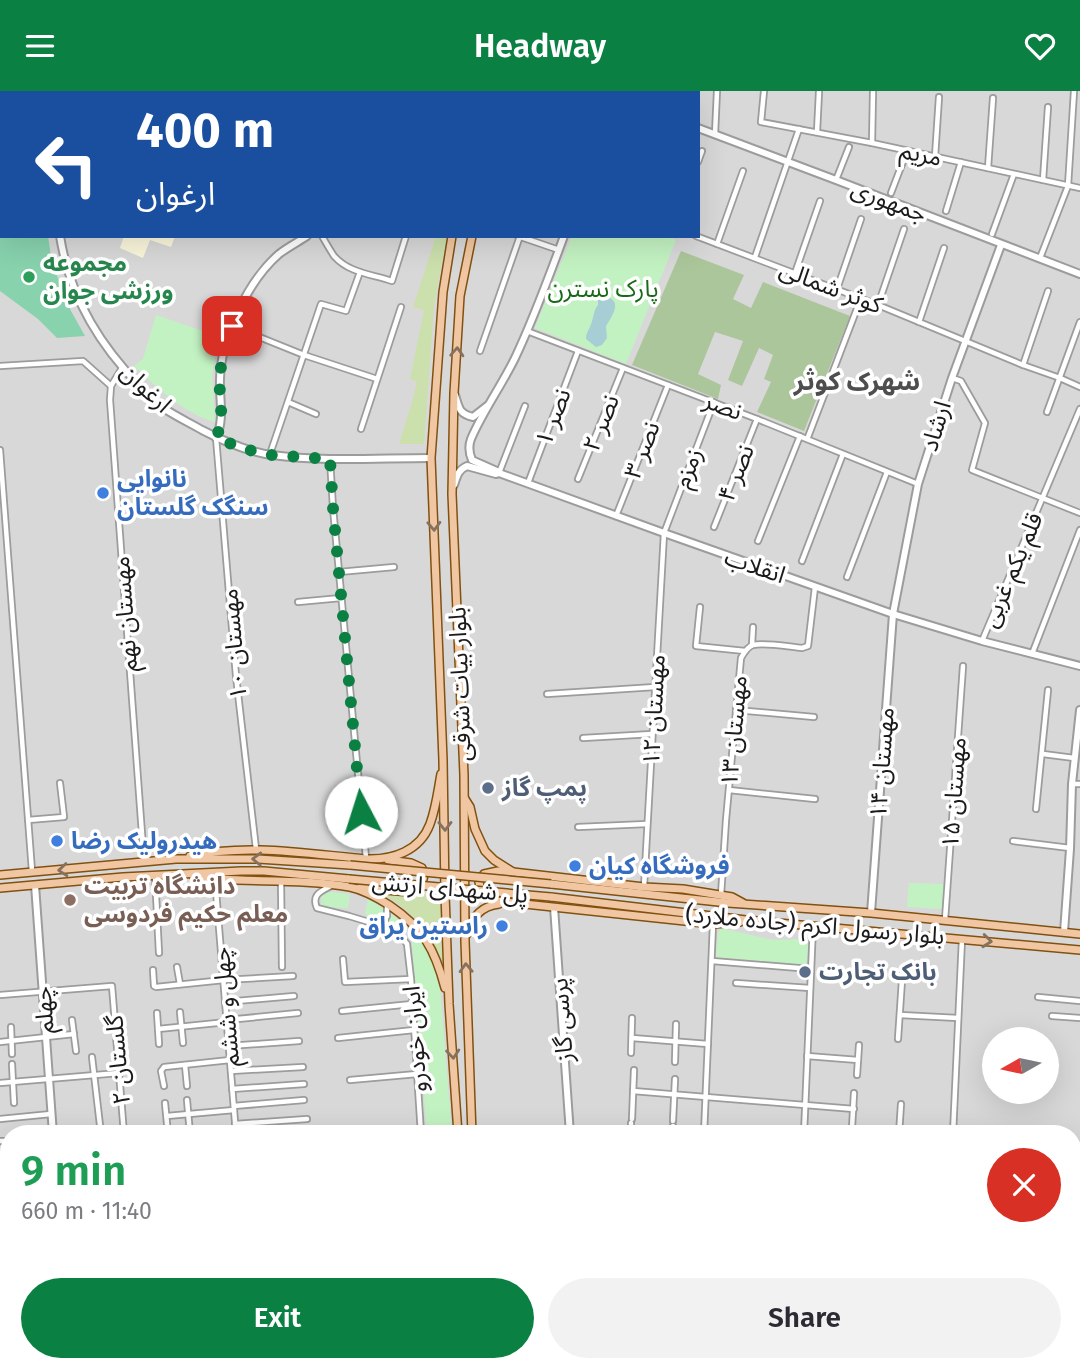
<!DOCTYPE html>
<meta charset="utf-8">
<style>
:root{--surface:#fff;--page:#f2f2f3;--text:#2b2b33;--muted:#7c7c81;--accent:#0b8043}
body{margin:0;font-family:"Fira Sans","Noto Sans Arabic",sans-serif;background:var(--page);color:var(--text);height:100vh;display:flex;flex-direction:column;font-size:26px;white-space:nowrap}
*{box-sizing:border-box;margin:0}
p{font-size:23px;color:var(--muted)}
.icon{flex:none;width:38px;height:38px;fill:none;stroke:currentColor;stroke-width:2;stroke-linecap:round;stroke-linejoin:round}
.map{position:relative;flex:1;overflow:hidden}
.sheet{position:absolute;left:0px;top:1034px;width:1082px;height:247px;display:flex;flex-direction:column;background:var(--surface);border-radius:28px 28px 0 0;box-shadow:0 7px 28px #0002}
.sheet>*{flex:none}
.top-card{position:absolute;left:0px;top:0px;width:700px;height:147px;box-shadow:0 7px 28px #0002;background:#1a4fa0;color:#fff;overflow:hidden}
.needle{width:46px;rotate:261deg}
.tools{position:absolute;left:982px;top:936px;display:grid;gap:14px}
.tools a{display:grid;place-items:center;width:77px;height:77px;border-radius:50%;background:var(--surface);box-shadow:0 7px 28px #0002;font-size:35px}
.pin{position:absolute;display:grid;place-items:center;width:60px;height:60px;color:#fff;margin:-30px;border-radius:14px;box-shadow:0 4px 10px #0006}
.me{position:absolute;width:77px;margin:-38px;rotate:355deg;stroke-linejoin:round;filter:drop-shadow(0 0 5px #0008)}
.turn{display:flex;align-items:center;gap:24px;height:147px;padding:0 21px;font-size:32px}
.turn .icon{width:91px;height:91px;stroke-width:2.5}
.turn b{display:block;font-size:49px;line-height:60px}
.round{display:grid;place-items:center;flex:none;width:74px;height:74px;border-radius:37px;background:var(--page)}
.overview{display:flex;align-items:center;justify-content:space-between;height:119px;padding:0 21px}
h1{font-size:42px;font-weight:600;line-height:52px;color:#1e9e55}
.action{display:flex;gap:14px;margin-top:auto;padding:14px 21px}
.action a{flex:1;height:80px;border-radius:42px;background:var(--accent);color:#fff;font-size:28px;font-weight:600;line-height:80px;text-align:center}
.action a+a{background:var(--page);color:var(--text)}
header{display:flex;justify-content:space-between;align-items:center;height:91px;padding:0 21px;background:var(--accent);color:#fff;font-size:32px;font-weight:600}
.map>svg:first-child{display:block}
.residential{fill:#d9d8d8;fill-rule:evenodd}
.education{fill:#faf7dc}
.grass{fill:#cbe0ad}
.forest{fill:#acc69b}
.park{fill:#c3f2c2}
.pitch{fill:#88d2ae}
.water{fill:#a7ced4}
.lines{fill:none;stroke-linecap:round;stroke-linejoin:round}
.minor-casing{stroke:#9c9c9c;stroke-width:8}
.tertiary-casing{stroke:#9c9c9c;stroke-width:10}
.primary-casing{stroke:#815111;stroke-width:10}
.minor{stroke:#fff;stroke-width:4.5}
.tertiary{stroke:#fff;stroke-width:6}
.primary{stroke:#f0c7a2;stroke-width:7}
.primary-bridge-casing{stroke:#815111;stroke-width:10;stroke-linecap:butt}
.primary-bridge{stroke:#f0c7a2;stroke-width:7}
.oneway{stroke:#86715e}
.route{stroke:#0b8043;stroke-width:12;stroke-dasharray:0 21.6}
.leisure-dot{fill:#2e9e5b;stroke:#fff;stroke-width:2.5}
.shop-dot{fill:#3f7fe0;stroke:#fff;stroke-width:2.5}
.service-dot{fill:#5c6f8a;stroke:#fff;stroke-width:2.5}
.education-dot{fill:#8d6e63;stroke:#fff;stroke-width:2.5}
.labels{text-anchor:middle;dominant-baseline:central;stroke-width:7;stroke-linejoin:round;paint-order:stroke}
.street-label{font-size:24px;fill:#1b1b1b;stroke:#fff}
.leisure-label{font-size:24px;font-weight:bold;fill:#27864d;stroke:#fff;text-anchor:start}
.park-label{font-size:24px;fill:#196a18;stroke:#fff}
.shop-label{font-size:24px;font-weight:bold;fill:#366cbe;stroke:#fff;text-anchor:start}
.service-label{font-size:24px;font-weight:bold;fill:#4e5e75;stroke:#fff;text-anchor:start}
.education-label{font-size:24px;font-weight:bold;fill:#785e54;stroke:#fff;text-anchor:start}
.neighbourhood-label{font-size:26px;font-weight:bold;fill:#4e4e4e;stroke:#fff}
</style>
<header><svg class="icon" aria-label="menu" viewBox="0 0 24 24"><path d="M4 6h16M4 12h16M4 18h16"/></svg>Headway<svg class="icon" aria-label="heart" viewBox="0 0 24 24"><path d="M12 20l-8-8c-3-5 5-10 8-4 3-6 11-1 8 4z"/></svg></header>
<div class="map">
<svg width="1080" height="1280" viewBox="0 0 1080 1280">
<rect width="100%" height="100%" fill="#ebe7e2"/>
<!-- residential -->
<path class="residential" d="M0,0H1080V1280H0ZM2,2H698V145H2ZM994,948H1046V1001H994ZM9,1043H1073V1272H9Z"/>
<!-- education -->
<polygon class="education" points="124,145 175,145 171,156 150,149 143,167 120,157"/>
<!-- grass -->
<g class="grass">
<polygon points="436,145 447,145 434,215 424,353 399,353 412,311 417,291 410,288 424,219 413,216"/>
<path d="M378,801L418,802L441,805L442,871C427,837 411,818 378,801Z"/>
</g>
<!-- forest -->
<polygon class="forest" points="681,160 744,184 733,208 751,217 763,191 850,225 804,340 757,321 771,291 764,288 773,264 759,257 742,295 728,289 743,250 715,241 698,283 721,294 718,308 632,274"/>
<!-- park -->
<g class="park">
<polygon points="572,145 667,145 676,149 626,273 535,237"/>
<path d="M156,224L203,240L217,252L212,284L215,331C185,323 156,296 134,275L143,268Z"/>
<polygon points="909,792 944,793 942,818 907,816"/>
<polygon points="322,800 350,803 348,817 321,816"/>
<polygon points="368,807 399,829 400,836 388,834 365,823"/>
<polygon points="412,836 426,855 433,870 440,897 452,1043 427,1043 411,838"/>
<polygon points="721,837 773,849 809,848 806,874 716,866 718,842"/>
</g>
<!-- pitch -->
<polygon class="pitch" points="0,112 2,112 2,145 48,145 52,172 71,220 85,245 57,247 38,228 0,200"/>
<!-- water -->
<path class="water" d="M603,205C624,208 613,224 606,235L607,247L602,254L596,256L586,248C586,241 589,240 591,233C594,226 593,220 598,214V208Z"/>
<g class="lines">
<defs>
<g id="minor">
<polyline points="426,0 431,2"/>
<polyline points="764,0 761,31 872,52 1080,97"/>
<polyline points="123,2 124,0"/>
<polyline points="365,2 365,0"/>
<polyline points="439,2 439,0"/>
<polyline points="570,2 570,0"/>
<polyline points="675,2 675,0"/>
<polyline points="817,41 819,1"/>
<polyline points="715,43 717,0"/>
<polyline points="872,52 873,1"/>
<polyline points="935,66 939,6"/>
<polyline points="698,71 702,60"/>
<polyline points="988,77 993,7"/>
<polyline points="836,89 849,56"/>
<polyline points="1043,89 1048,16"/>
<polyline points="891,102 907,60"/>
<polyline points="946,120 961,71"/>
<polyline points="992,143 1014,83"/>
<path d="M322,145C326,152 330,159 334,165C349,182 371,183 392,190L406,145"/>
<polyline points="518,145 559,159"/>
<polyline points="696,145 878,214 1023,274 1060,287 1080,296"/>
<polyline points="717,153 743,80"/>
<polyline points="755,166 799,38"/>
<polyline points="1040,167 1068,95 1074,0"/>
<polyline points="795,182 820,110"/>
<polyline points="837,198 861,128"/>
<polyline points="878,214 904,138"/>
<polyline points="919,231 944,157"/>
<polyline points="232,235 304,264 377,288"/>
<polyline points="527,240 757,328 918,393"/>
<polyline points="480,260 520,145"/>
<polyline points="1023,274 1048,200"/>
<polyline points="0,275 83,270 111,295"/>
<polyline points="122,277 111,295 110,309 144,770"/>
<polyline points="952,287 961,290 985,332 972,379 1080,422"/>
<polyline points="288,311 316,323"/>
<polyline points="1047,321 1080,231"/>
<polyline points="361,338 401,216"/>
<polyline points="808,346 861,207"/>
<polyline points="216,347 236,585 256,758"/>
<polyline points="0,359 32,780"/>
<polyline points="271,360 321,213 346,220 360,181"/>
<polyline points="330,368 333,417 366,767"/>
<polyline points="499,382 525,315"/>
<polyline points="578,388 623,277"/>
<polyline points="528,392 578,260"/>
<polyline points="616,425 668,294"/>
<polyline points="714,436 757,328"/>
<polyline points="758,450 800,345"/>
<polyline points="802,470 843,363"/>
<polyline points="339,481 394,476"/>
<polyline points="847,486 887,381"/>
<polyline points="298,511 341,507"/>
<polyline points="700,516 696,555 745,560"/>
<polyline points="982,550 1080,318"/>
<polyline points="752,554 753,536"/>
<polyline points="1032,563 1080,439"/>
<polyline points="547,603 655,596"/>
<polyline points="736,619 814,626"/>
<polyline points="583,647 652,643"/>
<polyline points="1043,663 1074,667"/>
<polyline points="1072,693 1080,693"/>
<polyline points="729,699 815,708"/>
<polyline points="1036,718 1048,599"/>
<polyline points="28,729 64,726 60,692"/>
<polyline points="578,736 647,733"/>
<polyline points="1013,750 1070,757"/>
<polyline points="155,784 159,862"/>
<polyline points="215,788 236,1043"/>
<polyline points="281,790 282,876"/>
<path d="M331,795C321,800 311,804 317,817L349,825L382,835L399,843L407,853L411,888L421,1043"/>
<polyline points="644,796 664,442 714,311"/>
<path d="M721,804L726,729L741,567C744,562 747,556 753,554C765,551 790,556 802,557L808,555L815,496"/>
<polyline points="945,829 963,575"/>
<polyline points="382,835 387,825 387,813"/>
<polyline points="343,868 345,891 411,888"/>
<polyline points="712,870 811,878"/>
<polyline points="177,876 180,893"/>
<polyline points="153,879 154,895 156,896 224,889 293,885"/>
<polyline points="736,892 810,897"/>
<polyline points="0,904 112,895 124,1043"/>
<polyline points="1038,906 1080,910"/>
<polyline points="225,911 294,905"/>
<polyline points="342,920 412,913"/>
<polyline points="180,921 183,952"/>
<polyline points="157,922 159,953"/>
<polyline points="900,924 958,927"/>
<polyline points="1052,925 1080,927"/>
<polyline points="72,929 76,960"/>
<polyline points="227,929 298,922"/>
<polyline points="11,936 12,963"/>
<polyline points="158,938 227,931"/>
<polyline points="338,947 414,939"/>
<polyline points="632,947 708,953"/>
<polyline points="898,948 902,889"/>
<polyline points="0,951 74,943"/>
<polyline points="229,955 299,950"/>
<polyline points="631,962 632,927"/>
<polyline points="807,965 858,969"/>
<polyline points="92,966 101,1043"/>
<polyline points="675,971 676,933"/>
<polyline points="12,973 14,1012"/>
<polyline points="185,974 187,995"/>
<polyline points="231,980 303,976"/>
<polyline points="857,984 859,954"/>
<polyline points="350,989 417,983"/>
<polyline points="0,992 119,982"/>
<polyline points="164,995 161,980 164,976 230,969"/>
<polyline points="232,998 304,993"/>
<polyline points="633,1000 854,1018"/>
<polyline points="187,1009 190,1043"/>
<polyline points="165,1012 168,1043"/>
<polyline points="234,1015 304,1009"/>
<polyline points="167,1025 234,1019"/>
<polyline points="0,1028 51,1023"/>
<polyline points="632,1028 634,979"/>
<polyline points="673,1030 675,988"/>
<polyline points="235,1033 307,1028"/>
<polyline points="852,1037 854,1002"/>
<polyline points="631,1043 631,1032"/>
<polyline points="673,1043 673,1035"/>
<polyline points="704,1043 713,833"/>
<polyline points="804,1043 813,835"/>
<polyline points="899,1043 901,1013"/>
<polyline points="953,1043 962,848"/>
<polyline points="0,1050 9,1050"/>
<polyline points="0,1070 9,1069"/>
<polyline points="804,1272 842,1275 842,1272"/>
<polyline points="102,1280 103,1272"/>
<polyline points="195,1280 196,1272"/>
<polyline points="242,1280 243,1272"/>
<polyline points="332,1280 332,1272"/>
<polyline points="406,1280 406,1272"/>
<polyline points="450,1280 453,1272"/>
<polyline points="547,1280 547,1272"/>
<polyline points="629,1280 629,1272"/>
<polyline points="694,1280 694,1272"/>
<polyline points="793,1280 793,1272"/>
<polyline points="892,1280 892,1272"/>
<polyline points="942,1280 942,1272"/>
<polyline points="1000,1280 1000,1272"/>
<polyline points="1073,1280 1080,1175"/>
</g>
<g id="tertiary">
<polyline points="50,0 50,2"/>
<polyline points="610,0 614,2"/>
<polyline points="232,2 234,0"/>
<polyline points="698,37 836,89 1080,183"/>
<polyline points="0,100 2,100"/>
<path d="M60,145C69,202 98,252 138,293C146,302 155,312 165,318C177,326 190,332 202,339C223,350 248,361 272,364C324,371 378,367 431,367"/>
<path d="M455,304C459,317 459,323 473,326L487,315"/>
<path d="M216,347C225,327 219,308 220,288C221,246 248,190 279,163C288,156 298,151 307,145"/>
<path d="M499,381L472,369C469,362 468,356 471,348C483,320 502,294 515,267C534,227 549,186 564,145"/>
<path d="M454,394C457,385 458,379 467,375L496,383L499,382L664,442L893,523L982,550L1080,575"/>
<polyline points="35,794 53,1043"/>
<polyline points="554,816 570,1043"/>
<polyline points="871,822 893,523 918,393 952,287 1001,154"/>
<polyline points="1064,841 1070,758 1072,693 1080,619"/>
<polyline points="9,1099 5,1100 3,1108 9,1175"/>
<polyline points="1073,1244 1080,1245"/>
<polyline points="6,1280 9,1201"/>
<polyline points="525,1280 531,1272"/>
</g>
<g id="primary">
<polyline points="482,2 483,0"/>
<polyline points="502,2 502,0"/>
<polyline points="452,145 443,201 431,367 443,669 445,803 449,913 458,1043"/>
<polyline points="472,145 460,205 454,302 452,403 464,684 465,850 472,1043"/>
<polyline points="465,708 470,716 475,738 485,760 494,769 513,781 644,796 683,798 732,806 743,812"/>
<path d="M190,765C248,752 308,763 366,768C393,769 420,760 430,733C436,717 438,699 441,683"/>
<polyline points="513,781 498,780 484,783 479,791 482,805 496,810 713,833 740,831"/>
<polyline points="0,784 176,768 258,768 350,774"/>
<path d="M194,786C245,792 299,787 350,796C364,799 378,807 389,814C423,837 435,858 445,897"/>
<polyline points="551,793 728,812 871,822 1080,843"/>
<polyline points="0,797 123,786 241,780 264,780 349,788"/>
<polyline points="360,797 410,801 421,797 424,784 422,777 411,772 388,769"/>
<polyline points="551,806 746,829 1080,859"/>
<path d="M467,843C472,826 481,815 499,813"/>
<polyline points="469,1272 469,1280"/>
<polyline points="482,1280 482,1272"/>
</g>
</defs>
<!-- minor casing -->
<use href="#minor" class="minor-casing"/>
<!-- tertiary casing -->
<use href="#tertiary" class="tertiary-casing"/>
<!-- primary casing -->
<use href="#primary" class="primary-casing"/>
<!-- minor -->
<use href="#minor" class="minor"/>
<!-- tertiary -->
<use href="#tertiary" class="tertiary"/>
<!-- primary -->
<use href="#primary" class="primary"/>
<defs>
<g id="primary-bridge">
<polyline points="350,774 551,793"/>
<polyline points="349,788 551,806"/>
</g>
</defs>
<!-- primary-bridge casing -->
<use href="#primary-bridge" class="primary-bridge-casing"/>
<!-- primary-bridge -->
<use href="#primary-bridge" class="primary-bridge"/>
</g>
<!-- one-way arrows -->
<defs><path id="oneway-chevron" d="M-2-3.5L2.5 0L-2 3.5" fill="none" stroke-width="1.6" stroke-linecap="round" stroke-linejoin="round" transform="scale(1.75)"/></defs>
<g class="oneway">
<use href="#oneway-chevron" transform="translate(457 261) rotate(-87)"/>
<use href="#oneway-chevron" transform="translate(434 435) rotate(88)"/>
<use href="#oneway-chevron" transform="translate(445 735) rotate(89)"/>
<use href="#oneway-chevron" transform="translate(257 768) rotate(-178)"/>
<use href="#oneway-chevron" transform="translate(63 779) rotate(175)"/>
<use href="#oneway-chevron" transform="translate(987 850) rotate(6)"/>
<use href="#oneway-chevron" transform="translate(466 877) rotate(-92)"/>
<use href="#oneway-chevron" transform="translate(453 963) rotate(85)"/>
</g>
<g class="lines">
<!-- route -->
<path class="route" d="M232,235C227,252 221,268 220,285C218,308 226,324 216,347L245,358L270,364L330,368L333,417L361,721"/>
</g>
<!-- markers -->
<circle class="leisure-dot" cx="29" cy="186" r="7"/>
<g class="shop-dot">
<circle cx="103" cy="402" r="7"/>
<circle cx="57" cy="750" r="7"/>
<circle cx="575" cy="775" r="7"/>
<circle cx="502" cy="835" r="7"/>
</g>
<g class="service-dot">
<circle cx="488" cy="697" r="7"/>
<circle cx="805" cy="881" r="7"/>
</g>
<circle class="education-dot" cx="70" cy="809" r="7"/>
<g class="labels">
<!-- street labels -->
<g class="street-label">
<text transform="translate(921 63) rotate(12)">مریم</text>
<text transform="translate(889 110) rotate(21)">جمهوری</text>
<text transform="translate(831 196) rotate(21)">کوثر شمالی</text>
<text transform="translate(146 297) rotate(43)">ارغوان</text>
<text transform="translate(723 315) rotate(21)">نصر</text>
<text transform="translate(553 326) rotate(-69)">نصر ۱</text>
<text transform="translate(601 332) rotate(-68)">نصر ۲</text>
<text transform="translate(936 335) rotate(-73)">ارشاد</text>
<text transform="translate(642 359) rotate(-69)">نصر ۳</text>
<text transform="translate(688 377) rotate(-69)">زمزم</text>
<text transform="translate(736 382) rotate(-68)">نصر ۴</text>
<text transform="translate(755 475) rotate(19)">انقلاب</text>
<text transform="translate(1012 479) rotate(-67)">قلم یکم غربی</text>
<text transform="translate(125 523) rotate(-94)">مهستان نهم</text>
<text transform="translate(234 553) rotate(-95)">مهستان ۱۰</text>
<text transform="translate(460 593) rotate(-92)">بلوار بیات شرقی</text>
<text transform="translate(654 619) rotate(-87)">مهستان ۱۲</text>
<text transform="translate(734 640) rotate(-85)">مهستان ۱۳</text>
<text transform="translate(882 672) rotate(-86)">مهستان ۱۴</text>
<text transform="translate(954 702) rotate(-86)">مهستان ۱۵</text>
<text transform="translate(450 797) rotate(5)">پل شهدای ارتش</text>
<text transform="translate(815 834) rotate(5)">بلوار رسول اکرم (جاده ملارد)</text>
<text transform="translate(226 916) rotate(-95)">چهل و ششم</text>
<text transform="translate(44 919) rotate(-94)">چهلم</text>
<text transform="translate(562 929) rotate(-94)">پرسی گاز</text>
<text transform="translate(415 948) rotate(-94)">ایران خودرو</text>
<text transform="translate(118 969) rotate(-95)">گلستان ۲</text>
</g>
<!-- leisure labels -->
<g class="leisure-label">
<text x="43" y="172">مجموعه<tspan x="43" dy="28">ورزشی جوان</tspan></text>
</g>
<!-- park labels -->
<g class="park-label">
<text x="603" y="198">پارک نسترن</text>
</g>
<!-- shop labels -->
<g class="shop-label">
<text x="117" y="388">نانوایی<tspan x="117" dy="28">سنگک گلستان</tspan></text>
<text x="71" y="750">هیدرولیک رضا</text>
<text x="589" y="775">فروشگاه کیان</text>
<text x="488" y="835" text-anchor="end">راستین یراق</text>
</g>
<!-- service labels -->
<g class="service-label">
<text x="502" y="697">پمپ گاز</text>
<text x="819" y="881">بانک تجارت</text>
</g>
<!-- education labels -->
<g class="education-label">
<text x="84" y="795">دانشگاه تربیت<tspan x="84" dy="28">معلم حکیم فردوسی</tspan></text>
</g>
<!-- neighbourhood labels -->
<g class="neighbourhood-label">
<text x="857" y="290">شهرک کوثر</text>
</g>
</g>
</svg>
<div class="tools">
<a><svg class="needle" viewBox="-14 -14 28 28"><path d="M0-13l5 13h-10z" fill="#e53935"/><path d="M0 13l5-13h-10z" fill="#7c7c81"/></svg></a>
</div>
<div class="pin" style="left:232px;top:235px;background:#d93025"><svg class="icon" aria-label="arrive" viewBox="0 0 24 24"><path d="M6 21V4h12l-3 4 3 4H6"/></svg></div>
<svg class="me" style="left:361px;top:721px" viewBox="-20 -20 40 40"><circle r="19" fill="#fff"/><path d="M0-13L10 11 0 6-10 11z" fill="#0b8043"/></svg>
<div class="top-card">
<div class="turn"><svg class="icon" aria-label="left" viewBox="0 0 24 24"><path d="M17 20v-9H6M10 6l-5 5 5 5"/></svg><div><b>400 m</b>ارغوان</div></div>
</div>
<section class="sheet">
<div class="overview"><div><h1>9 min</h1><p>660 m · 11:40</p></div><a class="round" style="background:#d93025;color:#fff"><svg class="icon" aria-label="close" viewBox="0 0 24 24"><path d="M6 6l12 12M18 6L6 18"/></svg></a></div>
<div class="action"><a>Exit</a><a>Share</a></div>
</section>
</div>
